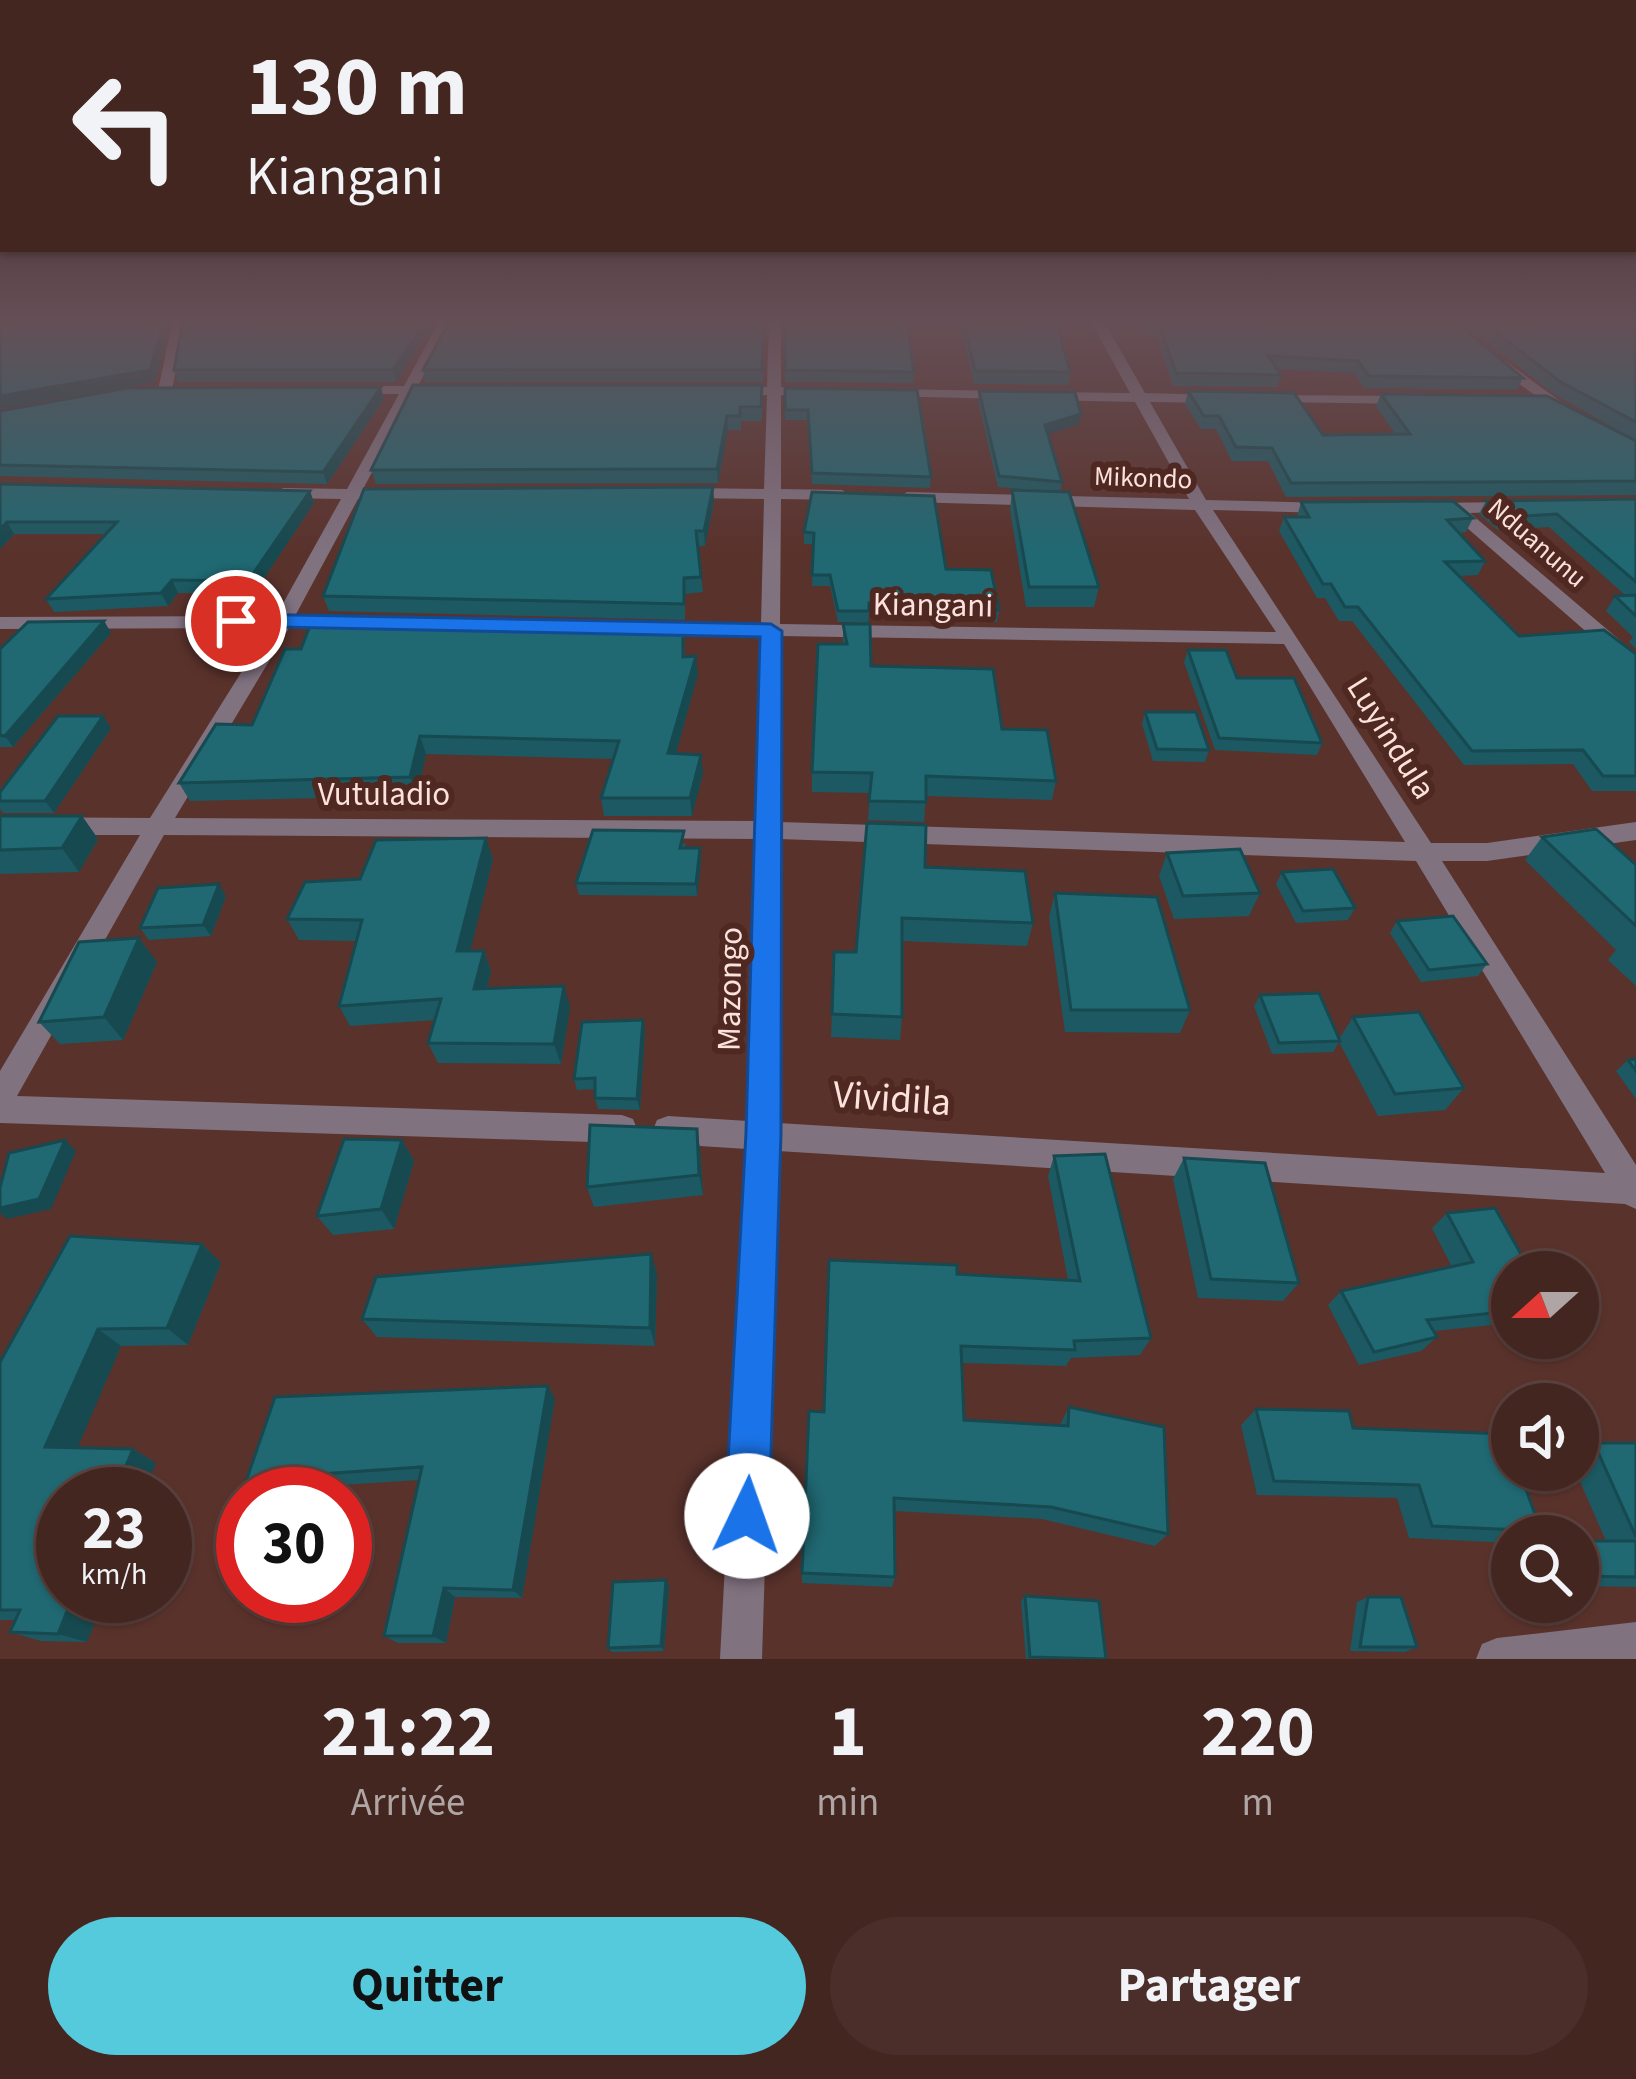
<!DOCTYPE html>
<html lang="fr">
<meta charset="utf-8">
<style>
:root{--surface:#442621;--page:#4b2e2a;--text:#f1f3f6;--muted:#afa5a5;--line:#5c433f;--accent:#54cadc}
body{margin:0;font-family:"Source Sans 3",sans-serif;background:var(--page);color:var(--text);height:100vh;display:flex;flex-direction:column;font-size:45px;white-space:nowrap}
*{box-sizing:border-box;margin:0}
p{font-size:39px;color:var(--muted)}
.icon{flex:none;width:66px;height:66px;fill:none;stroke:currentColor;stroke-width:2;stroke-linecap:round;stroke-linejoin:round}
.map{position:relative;height:1659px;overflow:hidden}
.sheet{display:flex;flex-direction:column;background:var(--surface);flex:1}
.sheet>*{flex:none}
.guide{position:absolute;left:0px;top:0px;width:1638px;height:252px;box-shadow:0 3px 9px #0004,0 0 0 3px var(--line);background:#442621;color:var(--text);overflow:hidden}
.needle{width:78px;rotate:249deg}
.controls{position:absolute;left:1491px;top:1251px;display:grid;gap:24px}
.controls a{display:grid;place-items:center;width:108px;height:108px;border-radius:50%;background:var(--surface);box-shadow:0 3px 9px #0004,0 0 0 3px var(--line);font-size:60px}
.speed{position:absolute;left:36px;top:1467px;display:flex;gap:24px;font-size:60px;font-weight:700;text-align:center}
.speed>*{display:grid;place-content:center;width:156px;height:156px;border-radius:50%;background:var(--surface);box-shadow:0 3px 9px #0004,0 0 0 3px var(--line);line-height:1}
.speed small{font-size:30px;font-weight:400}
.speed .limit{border:18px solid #d22;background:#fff;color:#111}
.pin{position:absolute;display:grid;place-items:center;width:102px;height:102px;color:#fff;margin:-51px;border:6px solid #fff;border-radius:50%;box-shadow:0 3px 12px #0007}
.me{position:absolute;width:132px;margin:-66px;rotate:3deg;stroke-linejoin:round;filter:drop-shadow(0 0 9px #0008)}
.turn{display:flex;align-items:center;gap:42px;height:252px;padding:0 48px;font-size:54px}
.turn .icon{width:156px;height:156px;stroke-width:2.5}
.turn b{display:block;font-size:84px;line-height:102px}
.eta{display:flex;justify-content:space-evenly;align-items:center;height:204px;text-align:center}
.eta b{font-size:72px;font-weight:700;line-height:84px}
.primary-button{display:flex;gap:24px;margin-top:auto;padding:24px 48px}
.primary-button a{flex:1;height:138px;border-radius:72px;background:var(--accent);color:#111;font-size:48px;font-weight:700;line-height:138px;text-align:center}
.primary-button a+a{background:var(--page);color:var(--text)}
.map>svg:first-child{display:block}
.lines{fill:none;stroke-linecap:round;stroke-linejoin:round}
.street{fill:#817280;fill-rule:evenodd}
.wall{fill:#1c5962}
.shaded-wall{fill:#164950}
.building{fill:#206872;stroke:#164950;stroke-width:3}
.route{fill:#1a73e8;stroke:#114b97;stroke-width:3}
.labels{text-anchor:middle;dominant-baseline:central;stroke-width:12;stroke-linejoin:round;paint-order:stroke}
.far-street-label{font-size:27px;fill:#fce1dd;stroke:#4f2822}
.street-label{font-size:33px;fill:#fce1dd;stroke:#4f2822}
.near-street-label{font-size:39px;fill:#fce1dd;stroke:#4f2822}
</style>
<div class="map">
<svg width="1636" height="1659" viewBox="0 0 1636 1659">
<rect width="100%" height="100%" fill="#5a322c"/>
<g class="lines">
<!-- street -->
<g class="street">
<polygon points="173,320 185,320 172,390 165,394 158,390"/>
<path d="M440,320H453L418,386H439L446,390L439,394H414L363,489H392L400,494L392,499H358L295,616H339L349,622L339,628H289L175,818L756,821L760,636L656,634L646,628L656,622L761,624L764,499L685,498L677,493L685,488L764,489L767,395H732L725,391L732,387H767L769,320H781V387H817L824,391L817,395H781V489L842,490L850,495L842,500L781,499L780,624L1276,632L1195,510L907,502L899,497L907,492L1189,499L1135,402L1044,400L1037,396L1044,392L1130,393L1090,320H1103L1145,393L1219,395L1226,399L1219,403L1150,402L1206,500L1328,503L1336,508L1328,513L1213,510L1431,843H1487L1636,822V840L1487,861H1442L1636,1165V1209L1625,1204L778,1151L762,1659H720L747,1149L668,1144L657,1140L653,1130L657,1120L668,1116L748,1121L755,839L164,835L17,1096L622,1115L633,1119L637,1129L633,1139L622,1143L0,1123V1071L140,835H0V817L150,818L269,628L0,629V617L276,616L341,499L283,498L275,493L283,488L347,489L399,394H354L347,390L354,386H404ZM780,636L1284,644L1405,842L780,822ZM779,839L1416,861L1605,1173L778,1123Z"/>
<polygon points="1494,360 1504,360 1575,412 1563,415 1494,366"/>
<polygon points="888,389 1009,391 1016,395 1009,399 883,396 883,390"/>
<polygon points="1266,395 1411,396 1418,400 1411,404 1261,402 1261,396"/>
<polygon points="1514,502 1520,503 1520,511 1470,513 1636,654 1636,671 1629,669 1450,513 1428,513 1420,508 1428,503"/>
<polygon points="1636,1622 1636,1659 1476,1659 1482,1644 1497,1638"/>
</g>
</g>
<!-- wall -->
<g class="wall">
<polygon points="183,320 437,320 396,382 178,382 174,370"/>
<polygon points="764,320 763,382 425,382 423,370"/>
<polygon points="785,320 914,372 913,383 785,382"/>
<polygon points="959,320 1056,320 1070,372 1068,385 974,384"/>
<polygon points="1136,320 1454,320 1523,378 1517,390 1364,388 1354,373 1277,369 1281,375 1277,387 1173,386 1156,334 1146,334"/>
<polygon points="1460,320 1636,320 1636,440 1552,393"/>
<polygon points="762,385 762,421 741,421 741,430 728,430 718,483 376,484 371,470"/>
<polygon points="785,388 931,477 930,488 812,484 808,420 785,420"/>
<polygon points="979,391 1081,414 1079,424 1047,434 1062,482 1060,492 1099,587 1094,607 1026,607 1010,510 1012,490 1044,491 998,487 978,401"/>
<polygon points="1188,391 1323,435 1396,435 1376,406 1381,394 1636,441 1636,495 1286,497 1268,461 1232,461 1216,429 1201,429 1185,404"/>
<polygon points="384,399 327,484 0,476 0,411"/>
<polygon points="0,484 310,491 314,503 254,593 178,593 168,606 54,612 46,599 106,534 14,534 0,549"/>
<polygon points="713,487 714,502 705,546 697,546 703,592 685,594 685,620 329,611 323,596"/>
<polygon points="812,492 946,569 999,610 997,622 869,614 868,623 838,622 830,586 812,586 813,544 804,544 804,532"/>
<polygon points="1636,499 1636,649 1629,642 1633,637 1606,611 1615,596 1626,596 1549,527 1498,530 1479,514 1486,501"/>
<polygon points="1301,502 1473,518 1466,532 1459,533 1485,561 1478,575 1458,576 1519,636 1636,654 1636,791 1592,791 1573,764 1464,765 1352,621 1339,621 1325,598 1317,598 1279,531 1284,517 1297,517"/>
<polygon points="104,621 111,633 13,747 0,747 0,649"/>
<polygon points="683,623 685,657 698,674 676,753 703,773 692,816 604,816 601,798 613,759 426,754 417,796 190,801 179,783 252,725"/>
<polygon points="843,624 871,666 1002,729 1056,781 1052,800 926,796 924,822 868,820 870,793 812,792 812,772 843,644"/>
<polygon points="1188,650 1237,678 1322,743 1317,755 1215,750 1184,662"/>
<polygon points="1145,712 1209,750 1205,762 1153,761 1142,724"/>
<polygon points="111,728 54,813 3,813 0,809 0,792"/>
<polygon points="0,816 82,816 98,839 79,872 0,874"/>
<polygon points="1542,837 1636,865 1636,986 1608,960 1616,950 1525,860"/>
<polygon points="686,843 685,848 700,848 701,860 697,896 579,895 576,883"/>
<polygon points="1167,853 1260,893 1249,916 1174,919 1159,876"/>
<polygon points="493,859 470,951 484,951 491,971 487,988 570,1007 561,1064 438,1063 428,1043 435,1020 350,1026 339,1006 356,941 299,940 287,919 360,879"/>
<polygon points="925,867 1033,923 1027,946 902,941 902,1017 900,1040 831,1037 834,952 856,952"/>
<polygon points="1282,872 1355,908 1348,920 1296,923 1276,884"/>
<polygon points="1055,893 1190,1010 1180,1033 1065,1032 1049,917"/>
<polygon points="226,896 211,936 149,940 140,928"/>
<polygon points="1397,921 1487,964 1478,976 1421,982 1390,933"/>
<polygon points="139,938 157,962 123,1040 60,1044 39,1022"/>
<polygon points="1260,995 1339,1039 1353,1017 1464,1088 1445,1110 1378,1116 1339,1042 1333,1052 1272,1054 1254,1006"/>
<polygon points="643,1020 645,1031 640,1110 598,1109 595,1098 595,1089 577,1090 574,1079"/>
<polygon points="1636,1059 1636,1099 1616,1071 1628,1060"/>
<polygon points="697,1129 700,1150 703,1195 594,1207 587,1187"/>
<polygon points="402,1140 414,1161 394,1229 333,1235 317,1216"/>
<polygon points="1054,1156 1151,1338 1140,1355 1071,1358 1066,1366 962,1363 964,1420 1060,1425 1069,1407 1168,1534 1155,1546 1042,1519 894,1511 895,1577 892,1587 802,1583 802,1573 824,1412 957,1274 1068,1280 1048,1176"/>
<polygon points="1184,1158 1299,1283 1283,1301 1198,1298 1173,1179"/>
<polygon points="1447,1213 1512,1272 1512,1323 1434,1331 1437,1337 1421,1351 1359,1365 1328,1305 1341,1291 1452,1267 1432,1228"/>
<polygon points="202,1244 221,1263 188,1345 121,1346 77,1447 133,1449 156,1463 63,1596 105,1596 87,1642 41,1641 10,1632 15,1620 0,1620 0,1362"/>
<polygon points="651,1254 657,1273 655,1346 377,1337 362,1319"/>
<polygon points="555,1399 522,1598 455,1597 446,1643 398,1643 384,1636 419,1480 308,1487 306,1494 256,1494 244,1487"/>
<polygon points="1256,1409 1353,1428 1541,1531 1530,1536 1512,1536 1512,1543 1409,1538 1397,1498 1257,1495 1241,1425"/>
<polygon points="1594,1443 1636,1443 1636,1587 1578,1586 1578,1541 1606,1541 1575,1470 1578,1470 1578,1452"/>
<polygon points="666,1580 669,1586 664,1651 612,1652 608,1648"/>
<polygon points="1025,1596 1106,1659 1026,1659 1021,1601"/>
<polygon points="1368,1597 1417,1647 1405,1652 1350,1651 1357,1602"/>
</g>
<!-- shaded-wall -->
<g class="shaded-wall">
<polygon points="164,320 172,320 155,382 0,408 0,396"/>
<polygon points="427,320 437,320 396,382 393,370"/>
<polygon points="381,387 384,399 327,484 323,472"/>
<polygon points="1081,414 1079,424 1043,436 1045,425"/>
<polygon points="727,416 728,430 718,483 717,469"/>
<polygon points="713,487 714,502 705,546 704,531"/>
<polygon points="310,491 314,503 254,593 248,581"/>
<polygon points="7,522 14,534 0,549 0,529"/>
<polygon points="172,580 178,593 168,606 161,593"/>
<polygon points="104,621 111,633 13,747 5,736"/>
<polygon points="696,656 698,674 671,771 668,753"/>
<polygon points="103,716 111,728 54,813 45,801"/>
<polygon points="420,736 426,754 417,796 410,777"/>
<polygon points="701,755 703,773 692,816 690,798"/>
<polygon points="82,816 98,839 79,872 62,848"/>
<polygon points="486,838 493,859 465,972 457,951"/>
<polygon points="700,848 701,860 697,896 696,884"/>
<polygon points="219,884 226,896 211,936 203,925"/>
<polygon points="139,938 157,962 123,1040 104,1017"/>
<polygon points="484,951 491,971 482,1009 474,989"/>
<polygon points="564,986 570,1007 561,1064 554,1044"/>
<polygon points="643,1020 645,1031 640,1110 637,1099"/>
<polygon points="697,1129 700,1150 703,1195 699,1175"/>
<polygon points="65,1140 76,1151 51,1209 7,1219 0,1213 0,1208"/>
<polygon points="402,1140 414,1161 394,1229 381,1209"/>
<polygon points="202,1244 221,1263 188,1345 167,1328"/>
<polygon points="651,1254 657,1273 655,1346 650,1328"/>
<polygon points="98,1329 121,1346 72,1461 45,1447"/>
<polygon points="548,1386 555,1399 522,1598 513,1590"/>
<polygon points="133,1449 156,1463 144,1494 114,1494"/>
<polygon points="292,1476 308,1487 306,1494 297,1494 288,1488"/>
<polygon points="666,1580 669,1586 664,1651 661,1646"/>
<polygon points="444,1588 455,1597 446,1643 433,1636"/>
<polygon points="73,1596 105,1596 87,1642 58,1634"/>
</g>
<!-- building -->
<g class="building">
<polygon points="0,320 164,320 150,370 0,396"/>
<polygon points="183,320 427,320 393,370 174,370"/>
<polygon points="450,320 764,320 762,370 423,370"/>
<polygon points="785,320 906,320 914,372 785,370"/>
<polygon points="963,320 1056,320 1070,372 975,371"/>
<polygon points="1147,320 1454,320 1523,378 1369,376 1358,361 1268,356 1281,375 1176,373 1158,322 1149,322"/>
<polygon points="1480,320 1636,320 1636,422 1559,381"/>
<polygon points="413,385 762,385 761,407 740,407 740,416 727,416 717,469 371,470"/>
<polygon points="381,387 323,472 0,465 0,411 127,388"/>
<polygon points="785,388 917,390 931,477 812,473 808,410 785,410"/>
<polygon points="979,391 1075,392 1081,414 1045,425 1062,482 999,476"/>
<polygon points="1188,391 1294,393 1323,435 1410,434 1381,394 1547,396 1636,441 1636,481 1291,483 1272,448 1236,447 1219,416 1204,416"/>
<polygon points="0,484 310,491 248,581 172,580 161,593 46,599 117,522 7,522 0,529"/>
<polygon points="713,487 704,531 696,531 701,577 684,578 684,604 323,596 364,489"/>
<polygon points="1012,490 1069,492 1099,587 1029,587"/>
<polygon points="812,492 934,496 946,569 991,570 999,610 869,603 869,611 838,611 830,575 812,575 814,533 804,532"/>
<polygon points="1636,499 1636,582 1557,514 1505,517 1486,501"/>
<polygon points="1453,501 1473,518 1447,520 1485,561 1445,562 1519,636 1604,630 1636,654 1636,776 1603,776 1583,750 1472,751 1358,607 1345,607 1331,584 1323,584 1284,517 1309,517 1301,502"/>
<polygon points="1636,595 1636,616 1615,596"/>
<polygon points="314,615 683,623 683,657 696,656 668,753 701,755 690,798 601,798 619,741 420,736 410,777 179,783 216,724 252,725 285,649 301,649"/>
<polygon points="104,621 5,736 0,735 0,649 28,622"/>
<polygon points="843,624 870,624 871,666 993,669 1002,729 1047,730 1056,781 926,776 926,802 869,801 872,773 812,772 818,644 847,644"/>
<polygon points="1188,650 1226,650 1237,678 1294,678 1322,743 1219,738"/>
<polygon points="1145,712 1196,712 1209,750 1157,749"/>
<polygon points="58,716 103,716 45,801 0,801 0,792"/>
<polygon points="0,816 82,816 62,848 0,850"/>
<polygon points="867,823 926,825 925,867 1025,871 1033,923 902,918 902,1017 832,1014 834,952 856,952"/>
<polygon points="1596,829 1636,865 1636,926 1542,837"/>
<polygon points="593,830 684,831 680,848 700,848 696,884 576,883"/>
<polygon points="486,838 457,951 484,951 474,989 564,986 554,1044 428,1043 441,999 339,1006 362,920 287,919 305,882 360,879 376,840"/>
<polygon points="1240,849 1260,893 1183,896 1167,853"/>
<polygon points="1333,869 1355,908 1303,911 1282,872"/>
<polygon points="219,884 203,925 140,928 158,888"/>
<polygon points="1055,893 1157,897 1190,1010 1071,1010"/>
<polygon points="1453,916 1487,964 1429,970 1397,921"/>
<polygon points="139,938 104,1017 39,1022 79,942"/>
<polygon points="1319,993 1340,1041 1279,1043 1260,995"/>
<polygon points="1419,1012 1464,1088 1395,1094 1353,1017"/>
<polygon points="643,1020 637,1099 595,1098 595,1078 574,1079 582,1022"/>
<polygon points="1636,1059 1636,1071 1628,1060"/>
<polygon points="590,1125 697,1129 699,1175 587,1187"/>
<polygon points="344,1139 402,1140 381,1209 317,1216"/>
<polygon points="65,1140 39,1199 0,1208 0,1188 9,1153"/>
<polygon points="1105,1154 1151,1338 1074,1341 1075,1350 961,1346 964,1420 1068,1426 1069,1407 1164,1427 1168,1534 1051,1507 894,1498 895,1577 802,1573 809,1411 824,1412 829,1260 957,1265 957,1274 1080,1281 1054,1156"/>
<polygon points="1184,1158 1265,1163 1299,1283 1211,1279"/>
<polygon points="1495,1208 1531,1272 1512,1272 1512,1311 1427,1320 1437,1337 1374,1352 1341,1291 1473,1262 1447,1213"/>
<polygon points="70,1236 202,1244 167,1328 98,1329 45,1447 133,1449 114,1494 63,1494 63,1596 73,1596 58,1634 10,1632 20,1610 0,1610 0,1362"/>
<polygon points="651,1254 650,1328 362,1319 376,1277"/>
<polygon points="548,1386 513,1590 444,1588 433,1636 384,1636 422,1467 292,1476 288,1488 244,1487 275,1397"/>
<polygon points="1256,1409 1349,1411 1353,1428 1506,1434 1512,1450 1512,1470 1519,1470 1541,1531 1432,1526 1419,1485 1274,1481"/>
<polygon points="1594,1443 1636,1443 1636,1537"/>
<polygon points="1578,1541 1636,1541 1636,1577 1578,1576"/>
<polygon points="666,1580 661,1646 608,1648 613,1582"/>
<polygon points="1025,1596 1099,1601 1106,1659 1030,1657"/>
<polygon points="1368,1597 1401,1597 1417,1647 1360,1647"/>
</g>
<!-- sky -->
<linearGradient id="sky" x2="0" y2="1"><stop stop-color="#321c18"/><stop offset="0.58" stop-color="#654f56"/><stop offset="1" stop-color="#654f56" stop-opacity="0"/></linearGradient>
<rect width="1636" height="552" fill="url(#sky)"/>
<!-- route -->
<polygon class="route" points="236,614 771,624 782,631 781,1133 769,1516 763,1531 747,1538 731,1531 725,1516 746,1133 760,637 228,626 224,621"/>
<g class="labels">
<!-- far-street labels -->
<g class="far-street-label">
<text transform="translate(1143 478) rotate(2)">Mikondo</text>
<text transform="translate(1537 543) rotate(41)">Nduanunu</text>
</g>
<!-- street labels -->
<g class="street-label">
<text transform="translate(933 605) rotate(1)">Kiangani</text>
<text transform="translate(1391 738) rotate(58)">Luyindula</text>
<text x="384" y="794">Vutuladio</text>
<text transform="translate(730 989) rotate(-89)">Mazongo</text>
</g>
<!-- near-street labels -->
<g class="near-street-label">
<text transform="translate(892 1099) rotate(4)">Vividila</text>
</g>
</g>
</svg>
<div class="controls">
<a><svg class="needle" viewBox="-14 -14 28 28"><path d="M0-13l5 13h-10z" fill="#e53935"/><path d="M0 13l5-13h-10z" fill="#afa5a5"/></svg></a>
<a><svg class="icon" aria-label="sound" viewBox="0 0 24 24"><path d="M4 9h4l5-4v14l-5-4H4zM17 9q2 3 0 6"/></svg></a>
<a><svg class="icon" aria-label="search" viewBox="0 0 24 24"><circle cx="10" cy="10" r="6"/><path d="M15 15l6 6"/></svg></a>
</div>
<div class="speed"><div>23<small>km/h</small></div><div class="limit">30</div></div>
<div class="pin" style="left:236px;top:621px;background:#d93025"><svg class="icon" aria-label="arrive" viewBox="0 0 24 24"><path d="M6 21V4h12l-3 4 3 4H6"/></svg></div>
<svg class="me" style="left:747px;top:1516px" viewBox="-20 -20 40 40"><circle r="19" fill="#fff"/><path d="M0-13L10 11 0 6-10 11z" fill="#1a73e8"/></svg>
<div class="guide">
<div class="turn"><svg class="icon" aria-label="left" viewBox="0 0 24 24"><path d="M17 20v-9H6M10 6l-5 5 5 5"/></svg><div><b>130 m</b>Kiangani</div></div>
</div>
</div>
<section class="sheet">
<div class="eta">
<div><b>21:22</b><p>Arrivée</p></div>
<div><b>1</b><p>min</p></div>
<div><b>220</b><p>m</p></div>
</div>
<div class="primary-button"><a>Quitter</a><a>Partager</a></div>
</section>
